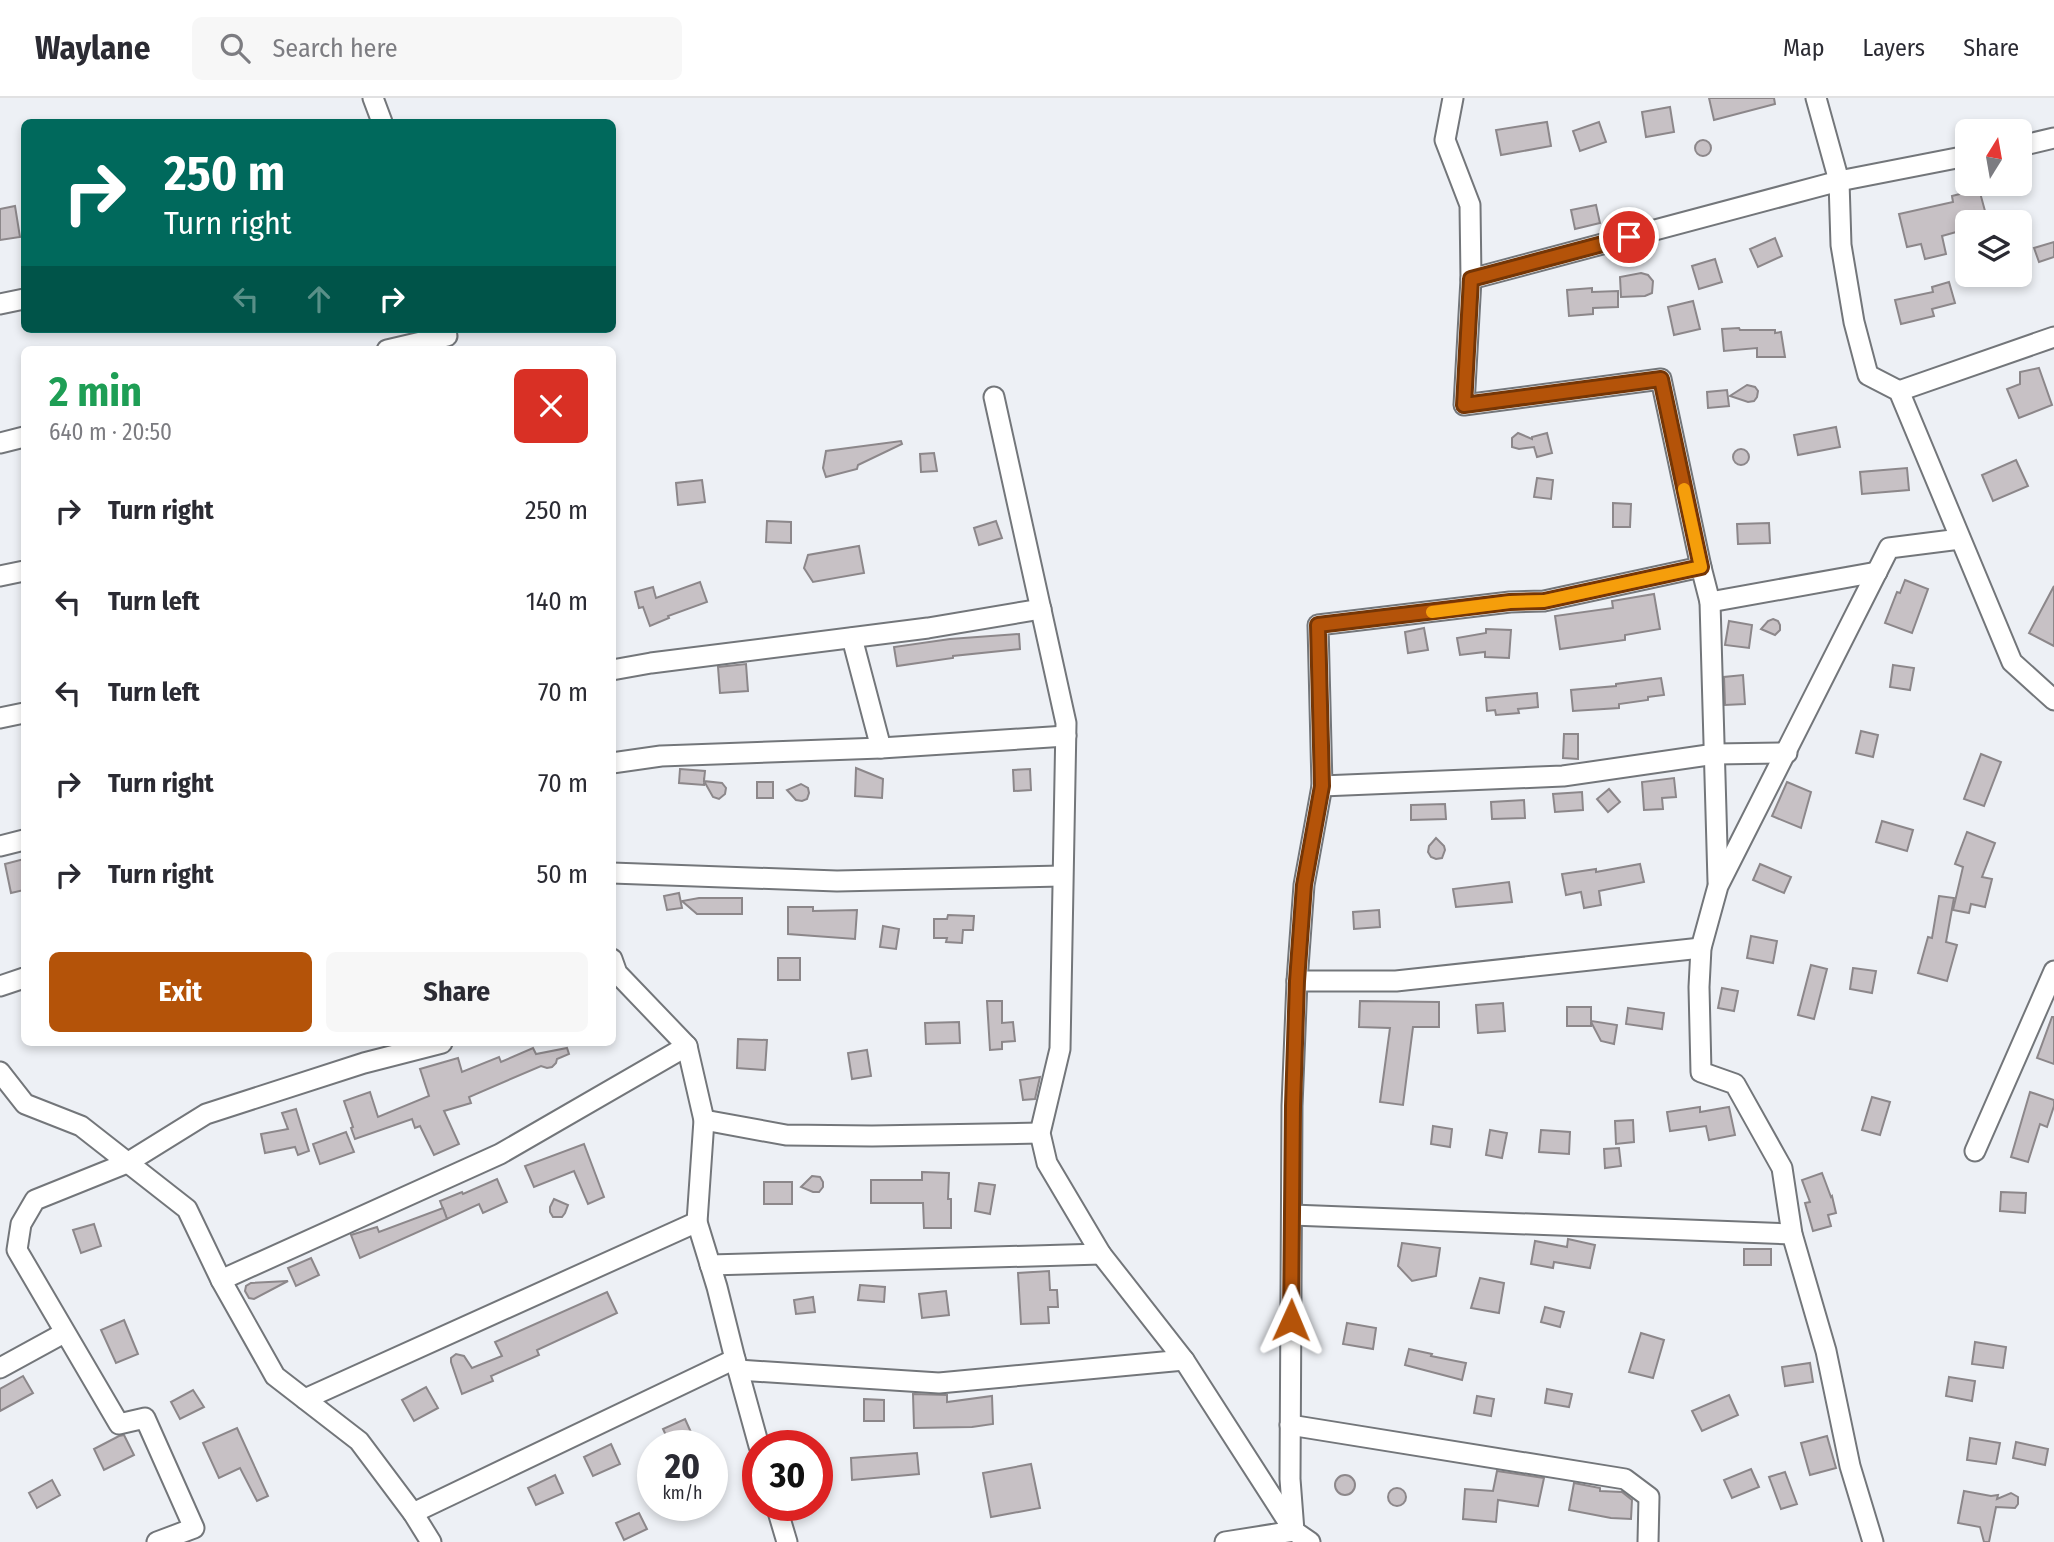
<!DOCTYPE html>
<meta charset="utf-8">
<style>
:root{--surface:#fff;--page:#f7f7f7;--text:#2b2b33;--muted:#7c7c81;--line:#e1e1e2;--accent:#b45309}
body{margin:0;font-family:"Fira Sans Condensed",sans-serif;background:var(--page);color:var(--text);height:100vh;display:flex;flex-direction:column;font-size:26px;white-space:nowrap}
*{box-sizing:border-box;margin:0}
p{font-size:23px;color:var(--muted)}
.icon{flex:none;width:38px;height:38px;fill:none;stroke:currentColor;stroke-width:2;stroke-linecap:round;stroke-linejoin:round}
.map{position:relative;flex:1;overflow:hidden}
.side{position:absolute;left:21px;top:248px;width:595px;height:700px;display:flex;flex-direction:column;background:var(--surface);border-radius:10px;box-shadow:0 4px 10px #0003}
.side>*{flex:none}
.banner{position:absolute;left:21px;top:21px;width:595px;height:214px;border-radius:10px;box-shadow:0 4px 10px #0003;background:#00695c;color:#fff;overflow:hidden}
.needle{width:46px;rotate:11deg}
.buttons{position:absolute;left:1955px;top:21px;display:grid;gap:14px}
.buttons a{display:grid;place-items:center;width:77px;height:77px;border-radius:10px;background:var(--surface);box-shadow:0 4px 10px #0003;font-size:35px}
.speed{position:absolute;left:637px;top:1332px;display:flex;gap:14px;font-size:35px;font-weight:700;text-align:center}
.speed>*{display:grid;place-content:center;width:91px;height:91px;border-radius:50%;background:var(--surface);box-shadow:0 4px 10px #0003;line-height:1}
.speed small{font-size:18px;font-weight:400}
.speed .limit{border:10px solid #d22;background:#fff;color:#111}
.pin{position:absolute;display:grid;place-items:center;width:60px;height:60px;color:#fff;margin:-30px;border:4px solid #fff;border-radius:50%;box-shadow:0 2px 7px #0007}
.me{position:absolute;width:77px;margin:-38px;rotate:1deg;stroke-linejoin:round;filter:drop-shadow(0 0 5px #0008)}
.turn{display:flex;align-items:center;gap:24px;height:147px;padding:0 28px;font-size:32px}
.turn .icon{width:91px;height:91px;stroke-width:2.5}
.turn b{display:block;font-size:49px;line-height:60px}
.lanes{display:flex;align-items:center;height:66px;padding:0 28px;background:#0003;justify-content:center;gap:35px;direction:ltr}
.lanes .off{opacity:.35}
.round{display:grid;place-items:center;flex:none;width:74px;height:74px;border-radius:10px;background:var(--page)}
.overview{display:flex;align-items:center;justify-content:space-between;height:119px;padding:0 28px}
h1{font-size:42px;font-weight:700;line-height:52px;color:#1e9e55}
.action{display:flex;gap:14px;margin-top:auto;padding:14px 28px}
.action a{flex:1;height:80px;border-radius:10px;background:var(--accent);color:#fff;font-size:28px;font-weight:700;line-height:80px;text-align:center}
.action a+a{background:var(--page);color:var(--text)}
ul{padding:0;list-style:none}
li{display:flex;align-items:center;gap:21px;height:91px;padding:0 28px}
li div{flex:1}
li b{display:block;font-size:26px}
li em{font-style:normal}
header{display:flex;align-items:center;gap:42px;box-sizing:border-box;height:98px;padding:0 35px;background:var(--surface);border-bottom:2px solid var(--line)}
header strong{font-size:33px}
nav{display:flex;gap:38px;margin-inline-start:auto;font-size:24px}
.search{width:490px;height:63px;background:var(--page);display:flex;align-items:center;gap:18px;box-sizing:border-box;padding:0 24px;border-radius:10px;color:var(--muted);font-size:26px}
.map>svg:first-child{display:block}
.building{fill:#c7c1c5;stroke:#8c878a;stroke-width:2}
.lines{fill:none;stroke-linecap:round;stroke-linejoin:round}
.street-casing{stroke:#73767a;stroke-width:23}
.street{stroke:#fff;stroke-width:19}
.route-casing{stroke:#753606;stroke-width:18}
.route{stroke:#b45309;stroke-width:12}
.slow{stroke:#f59e0b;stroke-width:12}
</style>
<header>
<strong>Waylane</strong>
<div class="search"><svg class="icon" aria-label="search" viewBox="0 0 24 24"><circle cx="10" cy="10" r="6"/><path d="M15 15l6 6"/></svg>Search here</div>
<nav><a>Map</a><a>Layers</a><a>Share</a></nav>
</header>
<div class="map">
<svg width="2054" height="1444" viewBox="0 0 2054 1444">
<rect width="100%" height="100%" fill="#edf0f5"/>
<!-- building -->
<g class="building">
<polygon points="1709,0 1774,0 1775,6 1714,22"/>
<polygon points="1670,9 1674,34 1646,39 1642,14"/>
<polygon points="1547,24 1551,48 1501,57 1496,32"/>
<polygon points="1599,24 1606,44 1580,53 1573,33"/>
<circle cx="1703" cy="50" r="8"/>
<polygon points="1979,91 1988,124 1967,124 1967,131 1942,138 1946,156 1925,161 1921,146 1907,149 1899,116 1953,104 1952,98"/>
<polygon points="1596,107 1600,125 1575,131 1571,112"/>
<polygon points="15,108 20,139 0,142 0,111"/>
<polygon points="1775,140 1782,158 1758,169 1750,151"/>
<polygon points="2054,144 2054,159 2039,164 2034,150"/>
<polygon points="1715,161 1722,184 1699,191 1692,168"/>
<polygon points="1641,175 1648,177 1653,183 1652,195 1645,198 1621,199 1620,179"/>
<polygon points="1949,184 1955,205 1932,211 1934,218 1901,226 1895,202 1933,194 1932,189"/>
<polygon points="1592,190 1592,194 1618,193 1618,209 1593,210 1593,216 1569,218 1567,192"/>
<polygon points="1693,203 1700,231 1674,237 1668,209"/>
<polygon points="1739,230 1740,232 1775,232 1775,235 1781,234 1785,259 1757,259 1757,250 1724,253 1722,231"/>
<polygon points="2039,270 2052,307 2019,320 2007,291 2020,286 2020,274"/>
<polygon points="1747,287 1755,289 1758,293 1757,299 1754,303 1748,304 1730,298"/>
<polygon points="1727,292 1729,308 1708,310 1707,294"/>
<polygon points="1836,329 1840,349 1798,357 1794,337"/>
<polygon points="1518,335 1532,341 1532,339 1547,335 1552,355 1537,359 1534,349 1519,351 1512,349 1512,340"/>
<polygon points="901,343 902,346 858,367 857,371 826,379 823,370 826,353"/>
<circle cx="1741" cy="359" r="8"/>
<polygon points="934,355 937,373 921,374 920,356"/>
<polygon points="2016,362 2028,388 1993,403 1982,377"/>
<polygon points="1907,370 1909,392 1862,396 1860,374"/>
<polygon points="1537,380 1553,382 1551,401 1534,399"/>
<polygon points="702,382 705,404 678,407 676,385"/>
<polygon points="1613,405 1631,406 1630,429 1613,429"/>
<polygon points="767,423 791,424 791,445 766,444"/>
<polygon points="996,423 1002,440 979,447 974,430"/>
<polygon points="1769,425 1770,445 1738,446 1737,426"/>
<polygon points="859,448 864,475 813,484 804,470 808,457"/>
<polygon points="1905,482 1928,491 1912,535 1885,525 1897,494 1900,495"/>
<polygon points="700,484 707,504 668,518 669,520 650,528 643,509 639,510 635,494 653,489 656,500"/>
<polygon points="2054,488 2054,548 2029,535"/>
<polygon points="1654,496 1660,531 1625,537 1625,542 1560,551 1555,518 1613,510 1612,503"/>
<polygon points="1773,521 1778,523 1780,527 1780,532 1775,537 1761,531 1768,523"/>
<polygon points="1729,523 1752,527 1749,550 1725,547"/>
<polygon points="1424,530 1428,552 1408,555 1405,534"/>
<polygon points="1486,531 1511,532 1509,560 1485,559 1485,554 1460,557 1457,540 1486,535"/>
<polygon points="1019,536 1020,551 953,558 953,560 897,568 894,549 950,541"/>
<polygon points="746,566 748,593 720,595 718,569"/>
<polygon points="1893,567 1914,570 1910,592 1890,589"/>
<polygon points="1743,577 1745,606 1725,607 1724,579"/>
<polygon points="1661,580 1664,597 1648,599 1648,602 1619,606 1619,610 1573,613 1571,592 1616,588 1616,586"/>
<polygon points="1537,595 1538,609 1518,611 1519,615 1496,617 1495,612 1487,613 1486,600"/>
<polygon points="1861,633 1878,637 1873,659 1856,655"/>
<polygon points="1564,636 1578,636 1578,661 1563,660"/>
<polygon points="1981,656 2001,664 1984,708 1964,701"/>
<polygon points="856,670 883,681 882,700 855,698"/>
<polygon points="680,671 705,673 704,683 722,685 726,690 725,696 719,701 713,699 704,683 704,687 679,685"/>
<polygon points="1030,671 1031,692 1014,693 1013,672"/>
<polygon points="1674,680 1676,699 1662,700 1663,711 1644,712 1642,684"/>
<rect x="757" y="684" width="16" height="16"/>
<polygon points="1787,684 1811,694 1801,730 1772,718"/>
<polygon points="801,686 808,690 809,695 807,701 802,703 796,702 787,692"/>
<polygon points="1609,691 1620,704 1608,714 1597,701"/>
<polygon points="1582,694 1583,712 1555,714 1553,696"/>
<polygon points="1524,702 1525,720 1492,721 1491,704"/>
<polygon points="1445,706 1446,721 1411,722 1411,707"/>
<polygon points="1882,723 1913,732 1907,753 1876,744"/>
<polygon points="1967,734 1995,745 1982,779 1992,781 1985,809 1971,806 1969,815 1953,812 1963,769 1955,766"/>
<polygon points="1436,740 1444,748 1445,752 1442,760 1436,761 1431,759 1428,754 1429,748"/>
<polygon points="24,761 24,792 11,795 5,766"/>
<polygon points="1640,766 1644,784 1599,793 1601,807 1584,810 1581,794 1566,797 1562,776 1596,771 1596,774"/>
<polygon points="1760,766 1791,779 1784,795 1753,782"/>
<polygon points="1509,784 1512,804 1456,809 1453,791"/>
<polygon points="679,795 682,810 667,812 664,798"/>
<polygon points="1939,798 1954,800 1946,844 1957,847 1947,883 1918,875 1928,839 1932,840"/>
<polygon points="699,800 742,800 742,816 697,816 682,803"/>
<polygon points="788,809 813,809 813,813 857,812 855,841 788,836"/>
<polygon points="1379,812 1380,829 1354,831 1353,814"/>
<polygon points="948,817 974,818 973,832 963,832 962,845 946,844 947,840 934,840 934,821 947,821"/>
<polygon points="883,828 899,831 896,851 880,849"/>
<polygon points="1751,838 1777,843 1773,865 1747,860"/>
<rect x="778" y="860" width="22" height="22"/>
<polygon points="1811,867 1827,871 1814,921 1798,917"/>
<polygon points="1853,870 1876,873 1872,895 1850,891"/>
<polygon points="1722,890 1738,893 1734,913 1718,910"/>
<polygon points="987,903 1002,903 1002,925 1013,924 1015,943 1002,944 1002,951 990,952"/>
<polygon points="1360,903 1439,904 1439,929 1413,929 1403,1007 1380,1004 1390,930 1359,929"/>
<polygon points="1503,905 1505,933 1478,935 1476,907"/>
<polygon points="1567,909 1591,909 1591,923 1617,927 1614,946 1601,943 1591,924 1591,928 1567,928"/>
<polygon points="1628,910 1664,915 1662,931 1626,926"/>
<polygon points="2052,919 2054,919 2054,966 2037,960"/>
<polygon points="959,924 960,945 926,946 925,925"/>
<polygon points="738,941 767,942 765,972 737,970"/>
<polygon points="533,950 536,956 567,950 569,956 557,961 556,965 552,969 547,970 541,968 469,999 471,1005 444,1013 459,1046 434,1057 420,1028 415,1030 412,1021 355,1041 351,1030 353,1029 344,1003 370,994 378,1019 429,998 420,971 458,960 462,974 499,959 501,964"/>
<polygon points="867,952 871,978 852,981 848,955"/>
<polygon points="1040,979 1035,1001 1023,1002 1020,982"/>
<polygon points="2030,994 2054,1002 2054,1008 2047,1029 2040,1026 2028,1064 2011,1059"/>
<polygon points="1872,999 1890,1004 1880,1037 1862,1032"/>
<polygon points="1700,1009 1700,1014 1729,1009 1735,1037 1709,1042 1706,1028 1670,1033 1667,1014"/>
<polygon points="296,1011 309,1053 298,1057 295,1049 265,1055 261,1036 288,1031 282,1015"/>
<polygon points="1633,1022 1634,1044 1616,1046 1615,1023"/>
<polygon points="1433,1028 1452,1031 1450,1049 1431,1046"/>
<polygon points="1490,1032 1507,1035 1502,1060 1486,1057"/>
<polygon points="1541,1032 1570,1034 1569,1056 1539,1054"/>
<polygon points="346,1034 354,1054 320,1066 313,1046"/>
<polygon points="584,1046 604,1099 588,1106 574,1073 534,1089 525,1068"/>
<polygon points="1619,1050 1621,1068 1605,1070 1604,1051"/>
<polygon points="922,1074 949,1075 948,1101 951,1101 951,1130 924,1130 923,1105 871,1105 871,1082 922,1082"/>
<polygon points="1822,1075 1831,1099 1832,1098 1836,1115 1828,1117 1831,1128 1813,1133 1805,1105 1810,1104 1802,1082"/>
<polygon points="812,1078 820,1079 823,1084 823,1089 819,1094 813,1094 801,1089"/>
<polygon points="497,1081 507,1104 483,1115 479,1106 447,1121 440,1103 462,1094 463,1096"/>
<rect x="764" y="1084" width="28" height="22"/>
<polygon points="979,1085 995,1087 990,1116 975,1113"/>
<polygon points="2001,1094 2026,1095 2025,1115 2000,1113"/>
<polygon points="554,1101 568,1107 565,1115 562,1119 553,1119 550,1114 550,1109"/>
<polygon points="443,1110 447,1121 360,1160 351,1137 377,1129 379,1134"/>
<polygon points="94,1126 101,1148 81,1155 73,1132"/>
<polygon points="1568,1141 1595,1147 1590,1170 1554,1164 1553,1170 1531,1166 1535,1143 1567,1149"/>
<polygon points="1402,1145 1440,1150 1436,1178 1412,1183 1398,1168"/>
<rect x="1744" y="1151" width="27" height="16"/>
<polygon points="311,1160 319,1177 296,1188 288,1170"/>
<polygon points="1049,1173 1050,1192 1057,1192 1058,1209 1048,1209 1049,1225 1021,1226 1018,1175"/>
<polygon points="1480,1180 1504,1185 1499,1215 1471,1210"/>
<polygon points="288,1183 254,1201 249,1200 245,1193 246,1188 251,1185"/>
<polygon points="860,1187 885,1189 884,1204 858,1202"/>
<polygon points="946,1193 949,1217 922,1220 919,1196"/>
<polygon points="607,1194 617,1215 537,1252 539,1257 491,1278 493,1283 462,1296 451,1264 451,1260 456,1256 464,1258 472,1270 502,1258 495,1244"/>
<polygon points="813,1199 815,1214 796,1216 794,1202"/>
<polygon points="1545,1209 1564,1214 1560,1229 1541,1224"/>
<polygon points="124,1222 138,1256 116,1265 101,1232"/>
<polygon points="1347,1225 1376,1230 1373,1251 1343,1246"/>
<polygon points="1641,1235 1664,1242 1653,1280 1629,1274"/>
<polygon points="1975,1244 2006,1249 2003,1270 1972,1266"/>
<polygon points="1409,1251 1432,1256 1431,1258 1466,1265 1462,1282 1405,1267"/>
<polygon points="1810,1265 1813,1284 1785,1288 1782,1269"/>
<polygon points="23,1278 33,1295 0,1313 0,1291"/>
<polygon points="1949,1279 1975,1283 1972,1303 1946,1298"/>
<polygon points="426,1289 438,1310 414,1323 402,1302"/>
<polygon points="1547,1291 1572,1296 1569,1309 1545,1305"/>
<polygon points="193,1292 204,1309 180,1321 171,1304"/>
<polygon points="913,1296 947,1297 947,1304 992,1298 993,1326 972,1329 914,1330"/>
<polygon points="1729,1297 1738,1317 1702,1333 1692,1313"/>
<polygon points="1477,1298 1494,1301 1491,1318 1474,1315"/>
<polygon points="864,1301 884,1302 884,1323 864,1323"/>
<polygon points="685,1321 695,1343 685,1348 671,1348 663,1331"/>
<polygon points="237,1330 268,1398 257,1403 240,1370 219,1380 203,1345"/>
<polygon points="124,1337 134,1357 104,1372 94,1351 119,1338"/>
<polygon points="1827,1338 1836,1370 1810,1377 1801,1345"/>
<polygon points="1970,1340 2000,1345 1996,1366 1967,1362"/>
<polygon points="2016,1344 2048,1351 2045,1367 2013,1360"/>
<polygon points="611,1346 620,1366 593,1378 584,1359"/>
<polygon points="917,1355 919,1376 852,1382 851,1360"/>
<polygon points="1031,1366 1040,1410 991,1419 983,1375"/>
<polygon points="1751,1371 1759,1389 1732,1400 1724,1382"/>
<polygon points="1497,1373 1544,1380 1538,1408 1498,1402 1496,1424 1463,1421 1465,1391 1493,1393"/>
<polygon points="1785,1374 1797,1406 1781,1411 1769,1379"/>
<circle cx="1345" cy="1387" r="10"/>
<polygon points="555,1377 563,1395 536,1407 528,1390"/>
<polygon points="52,1382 60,1397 37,1410 29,1395"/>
<polygon points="1574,1385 1600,1390 1600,1393 1622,1394 1632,1402 1631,1421 1611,1420 1569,1412"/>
<circle cx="1397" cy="1399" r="9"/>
<polygon points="1964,1393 1991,1398 1998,1397 1997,1401 2011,1395 2018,1399 2018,1406 2015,1410 1996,1409 1989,1444 1984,1444 1980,1429 1958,1425"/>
<polygon points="639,1415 647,1431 624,1442 616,1425"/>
</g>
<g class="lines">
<defs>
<g id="street">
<polyline points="373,0 382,24"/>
<polyline points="1453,0 1445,42 1470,107 1471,181 1464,307 1661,281 1701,469 1710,504 1718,784"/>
<polyline points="1816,0 1839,83 1841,147 1854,224 1868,277 1899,293 2012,564 2054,602"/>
<polyline points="2020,48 2054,40"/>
<polyline points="1471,181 1839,83 1967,58"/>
<polyline points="0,206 24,201"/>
<polyline points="387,252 447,238"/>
<polyline points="1899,293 2054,239"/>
<polyline points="994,299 1066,625 1060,951 1040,1035 1047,1065 1101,1156 1184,1262 1294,1433 1225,1444"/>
<polyline points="0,345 24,339"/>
<polyline points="0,478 24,473"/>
<polyline points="1710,504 1877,474"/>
<polyline points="852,540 881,650"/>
<polyline points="612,572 651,565 928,530 1041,511"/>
<polyline points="0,620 24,615"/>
<polyline points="612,665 661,658 881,650 1066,638"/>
<polyline points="1322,688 1563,678 1715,656 1787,655"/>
<polyline points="0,748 24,742"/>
<polyline points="612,775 837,783 1062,778"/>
<polyline points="612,861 617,875 687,948 704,1022 697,1124 717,1189 735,1261 759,1348"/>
<polyline points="1297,883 1396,883 1701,850"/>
<polyline points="0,888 24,880"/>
<polyline points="0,974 25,1006 81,1028 187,1111 221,1182 275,1278 359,1343 413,1415 431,1444"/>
<polyline points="704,1022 786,1037 872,1038 1040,1035"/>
<polyline points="1975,1053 2054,873"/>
<polyline points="1292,1117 1792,1136"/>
<polyline points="710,1167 1101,1156"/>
<polyline points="221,1182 500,1056 687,948"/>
<polyline points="0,1270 64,1235"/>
<polyline points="738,1272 939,1285 1184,1262"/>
<polyline points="305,1301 697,1124"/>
<polyline points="1290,1327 1625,1381 1649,1399 1648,1444"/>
<polyline points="776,1407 787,1444"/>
<polyline points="413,1415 735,1261"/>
<polyline points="157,1444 194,1430 145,1320 119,1326 17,1152 21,1126 35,1102 127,1065 206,1016 364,965 442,945"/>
<polyline points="1310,1444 1294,1433 1290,1381 1292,1008 1297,883 1304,787 1322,688 1318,527 1510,504 1544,503 1701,469"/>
<polyline points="1873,1444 1850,1368 1826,1253 1792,1136 1782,1070 1735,986 1701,974 1699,889 1701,850 1718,788 1889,450 1960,441"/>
</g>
</defs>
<!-- street casing -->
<use href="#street" class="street-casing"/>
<!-- street -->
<use href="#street" class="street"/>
</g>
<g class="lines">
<defs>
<polyline id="route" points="1291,1222 1293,1008 1297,883 1304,787 1322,688 1318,527 1510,504 1544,503 1701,469 1661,281 1464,307 1471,181 1629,139"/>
</defs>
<!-- route casing -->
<use href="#route" class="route-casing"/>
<!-- route -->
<use href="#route" class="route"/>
<!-- slow -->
<polyline class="slow" points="1432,514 1510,504 1544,503 1701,469 1684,391"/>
</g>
</svg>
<div class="buttons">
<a><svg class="needle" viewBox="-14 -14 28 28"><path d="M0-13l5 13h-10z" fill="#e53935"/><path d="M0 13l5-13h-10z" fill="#7c7c81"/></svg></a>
<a><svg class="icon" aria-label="layers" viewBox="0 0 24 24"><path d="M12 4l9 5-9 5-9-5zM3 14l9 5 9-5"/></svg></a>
</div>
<div class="speed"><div>20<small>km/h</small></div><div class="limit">30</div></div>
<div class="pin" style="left:1629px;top:139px;background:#d93025"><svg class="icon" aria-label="arrive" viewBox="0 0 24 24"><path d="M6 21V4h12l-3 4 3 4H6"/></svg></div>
<svg class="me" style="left:1291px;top:1222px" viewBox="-20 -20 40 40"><path d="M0-17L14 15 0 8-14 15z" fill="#b45309" stroke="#fff" stroke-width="4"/></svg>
<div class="banner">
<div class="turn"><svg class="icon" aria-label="right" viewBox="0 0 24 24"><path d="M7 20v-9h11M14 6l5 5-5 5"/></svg><div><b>250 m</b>Turn right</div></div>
<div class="lanes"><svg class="icon off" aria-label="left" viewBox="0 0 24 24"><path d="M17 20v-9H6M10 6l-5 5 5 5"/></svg><svg class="icon off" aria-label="ahead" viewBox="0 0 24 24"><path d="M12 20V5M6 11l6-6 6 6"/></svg><svg class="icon" aria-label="right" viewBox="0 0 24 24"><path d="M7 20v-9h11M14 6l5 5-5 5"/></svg></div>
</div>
<section class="side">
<div class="overview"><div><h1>2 min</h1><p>640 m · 20:50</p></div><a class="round" style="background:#d93025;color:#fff"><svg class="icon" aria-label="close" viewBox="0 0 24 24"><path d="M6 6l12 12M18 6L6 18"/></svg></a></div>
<ul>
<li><svg class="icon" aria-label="right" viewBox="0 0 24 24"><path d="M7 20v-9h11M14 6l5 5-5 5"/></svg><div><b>Turn right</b></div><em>250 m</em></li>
<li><svg class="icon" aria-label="left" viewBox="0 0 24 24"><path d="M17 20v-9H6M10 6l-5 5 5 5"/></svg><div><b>Turn left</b></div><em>140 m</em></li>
<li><svg class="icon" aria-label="left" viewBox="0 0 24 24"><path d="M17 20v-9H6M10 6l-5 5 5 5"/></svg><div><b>Turn left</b></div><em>70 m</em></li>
<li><svg class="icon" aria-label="right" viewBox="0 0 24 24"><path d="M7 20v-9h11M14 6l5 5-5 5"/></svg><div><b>Turn right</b></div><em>70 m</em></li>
<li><svg class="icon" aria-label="right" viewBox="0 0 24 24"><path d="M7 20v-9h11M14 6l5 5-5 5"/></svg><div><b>Turn right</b></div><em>50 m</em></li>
</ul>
<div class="action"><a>Exit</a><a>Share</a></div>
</section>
</div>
